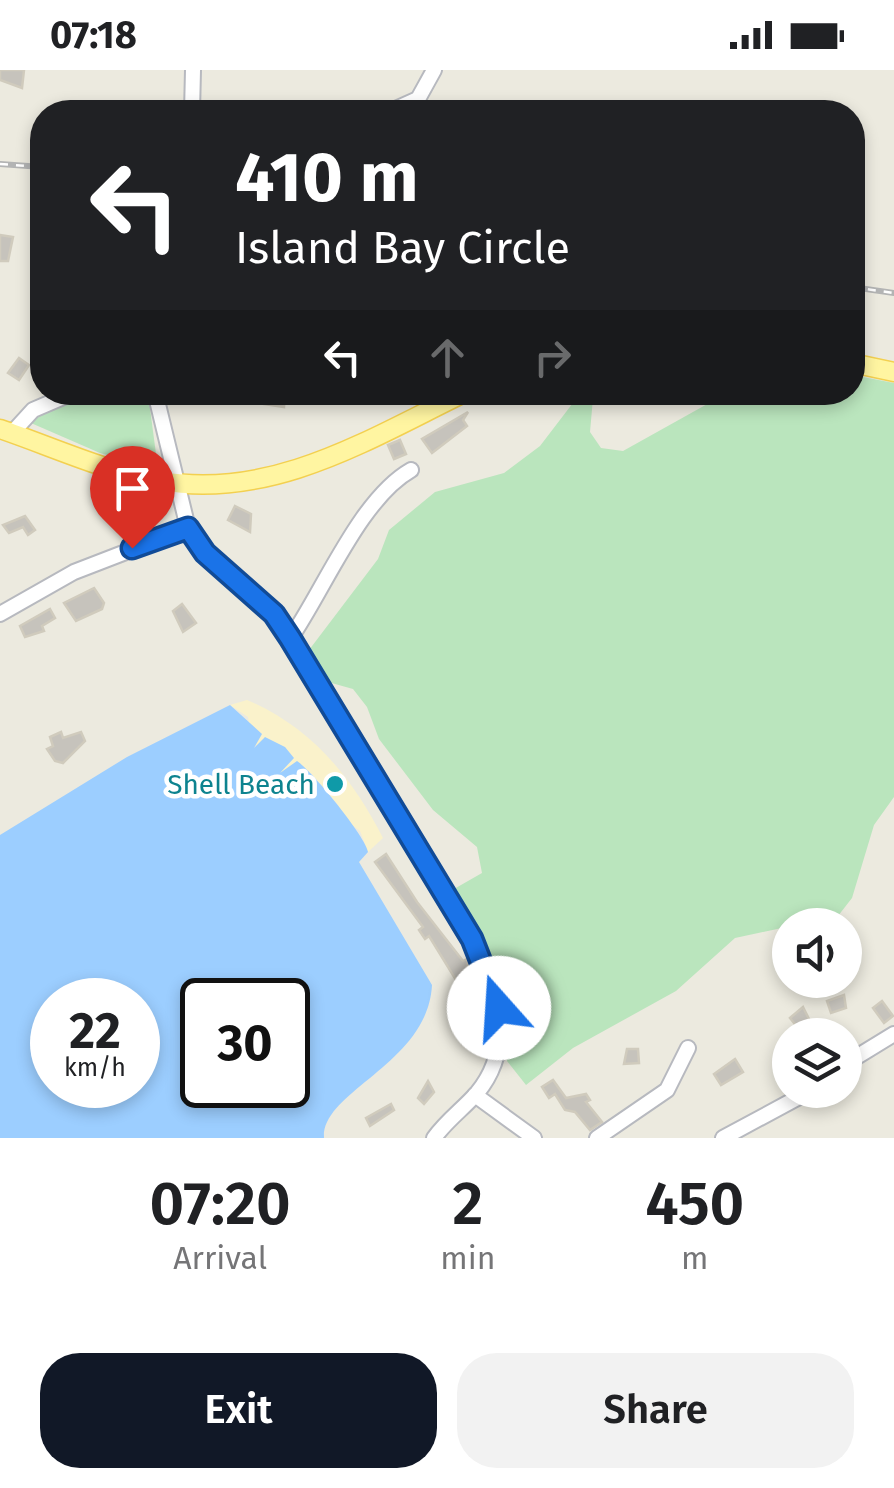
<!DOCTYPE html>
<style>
:root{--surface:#fff;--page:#f2f2f2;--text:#202124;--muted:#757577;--accent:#111827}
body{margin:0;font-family:"Fira Sans",sans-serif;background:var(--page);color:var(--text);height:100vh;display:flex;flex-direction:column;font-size:38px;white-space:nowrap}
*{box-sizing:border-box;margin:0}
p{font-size:32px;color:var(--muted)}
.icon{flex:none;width:55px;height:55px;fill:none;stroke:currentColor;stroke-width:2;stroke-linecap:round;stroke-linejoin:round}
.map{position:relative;height:1068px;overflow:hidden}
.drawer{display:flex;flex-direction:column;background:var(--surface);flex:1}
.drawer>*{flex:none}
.top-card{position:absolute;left:30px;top:30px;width:835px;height:305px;border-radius:40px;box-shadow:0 5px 15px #0003;background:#202124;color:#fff;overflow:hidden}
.tools{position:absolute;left:772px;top:838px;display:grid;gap:20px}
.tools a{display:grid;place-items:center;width:90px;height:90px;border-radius:50%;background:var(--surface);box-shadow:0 5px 15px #0003;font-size:50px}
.speed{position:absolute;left:30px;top:908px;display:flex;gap:20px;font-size:50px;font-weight:700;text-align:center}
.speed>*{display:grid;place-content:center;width:130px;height:130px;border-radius:50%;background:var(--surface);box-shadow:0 5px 15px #0003;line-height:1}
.speed small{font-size:25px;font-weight:400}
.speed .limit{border:5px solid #111;border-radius:15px;background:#fff;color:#111}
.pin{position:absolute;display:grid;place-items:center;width:85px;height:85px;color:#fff;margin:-102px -42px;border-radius:50% 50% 50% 0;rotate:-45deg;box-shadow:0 0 10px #0007}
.pin .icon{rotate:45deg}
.me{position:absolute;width:110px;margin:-55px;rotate:341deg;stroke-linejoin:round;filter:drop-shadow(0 0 8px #0008)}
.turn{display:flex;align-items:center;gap:35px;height:210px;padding:0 40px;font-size:45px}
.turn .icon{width:130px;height:130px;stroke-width:2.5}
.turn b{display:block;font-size:70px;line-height:85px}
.lanes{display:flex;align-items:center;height:95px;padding:0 40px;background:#0003;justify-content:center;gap:50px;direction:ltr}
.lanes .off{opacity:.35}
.eta{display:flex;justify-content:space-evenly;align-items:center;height:170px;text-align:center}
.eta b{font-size:60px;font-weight:600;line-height:70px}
.button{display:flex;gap:20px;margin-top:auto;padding:20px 40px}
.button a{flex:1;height:115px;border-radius:40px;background:var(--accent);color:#fff;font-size:40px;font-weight:600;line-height:115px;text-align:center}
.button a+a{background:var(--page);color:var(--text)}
.status{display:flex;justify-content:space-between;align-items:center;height:70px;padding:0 50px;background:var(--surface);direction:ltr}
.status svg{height:28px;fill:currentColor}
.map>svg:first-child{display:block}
.green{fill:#bae5bd}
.sand{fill:#faf2cb}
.water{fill:#9cceff;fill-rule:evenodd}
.building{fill:#c6c3bc;stroke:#d0cbbd;stroke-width:2.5}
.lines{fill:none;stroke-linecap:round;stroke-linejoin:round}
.minor-casing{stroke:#b7b9bf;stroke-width:18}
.major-casing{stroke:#f3d050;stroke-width:21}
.minor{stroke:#fff;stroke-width:14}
.major{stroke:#fff5a1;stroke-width:18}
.rail-casing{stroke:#b3b4b4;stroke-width:6}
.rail{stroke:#fff;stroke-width:2.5;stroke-dasharray:8;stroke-linecap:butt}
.route-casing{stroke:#114b97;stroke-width:25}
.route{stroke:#1a73e8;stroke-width:18}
.culture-dot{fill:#0f9aa8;stroke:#fff;stroke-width:4}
.labels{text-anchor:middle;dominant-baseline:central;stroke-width:9;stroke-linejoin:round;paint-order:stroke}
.culture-label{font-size:28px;fill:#0d838f;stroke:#fff;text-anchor:end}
</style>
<div class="status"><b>07:18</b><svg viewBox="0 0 49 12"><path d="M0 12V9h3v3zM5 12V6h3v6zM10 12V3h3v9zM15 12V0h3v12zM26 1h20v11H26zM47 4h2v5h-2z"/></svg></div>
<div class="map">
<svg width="894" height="1068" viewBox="0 0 894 1068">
<rect width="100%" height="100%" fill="#eceadf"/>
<!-- green -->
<g class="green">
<polygon points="853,305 894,313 894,727 874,755 852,828 838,846 735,868 676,921 573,978 526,1015 507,991 507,936 501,902 454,819 482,803 477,777 433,740 379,669 367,637 353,619 328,612 306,584 378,489 389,460 435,422 504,403 540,376 579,325 593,328 590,362 601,378 623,381 727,323 852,322"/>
<polygon points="134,324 149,331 158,399 100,383 24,350 77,330"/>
</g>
<!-- sand -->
<path class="sand" d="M247,630C311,657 352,707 383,768L368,782L360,761L345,750L338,735L311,703L283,705L280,702L293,689L285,677L252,675L248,647L230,635Z"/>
<!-- water -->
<path class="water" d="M230,635L262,664L254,678L265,667L285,677L294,688L280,703L297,691C312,701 366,767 368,782L359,792L432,915C428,994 321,1021 324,1068H0V765L127,687ZM52,930H138V1015H52ZM202,930H288V1015H202Z"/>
<!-- building -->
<g class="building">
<polygon points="0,0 24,0 22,18 0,10"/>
<polygon points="0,165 13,167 8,191 0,191"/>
<polygon points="19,288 29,295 19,310 8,303"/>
<polygon points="258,322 285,322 284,337 245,331"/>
<polygon points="468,342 463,350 467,356 432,383 422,369"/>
<polygon points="400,370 406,384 394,389 388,375"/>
<polygon points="235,436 251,444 250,462 228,450"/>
<polygon points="25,446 35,460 28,465 23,457 9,463 3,455"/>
<polygon points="94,518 104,533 102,539 76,551 64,533"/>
<polygon points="182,534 196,553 183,562 173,541"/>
<polygon points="50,539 55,548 42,556 44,561 25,567 20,556"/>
<polygon points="61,662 63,668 81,662 85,671 63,693 55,691 47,679 53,676 50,667"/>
<polygon points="386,784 417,832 463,891 467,889 469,906 456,910 429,866 425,869 419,860 423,857 375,792"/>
<polygon points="459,913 476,918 479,929 466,933"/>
<polygon points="844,925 846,938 831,943 827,931"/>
<polygon points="882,931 893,946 884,953 873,938"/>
<polygon points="803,937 809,949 798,958 790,948"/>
<polygon points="479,949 479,962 457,963 456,951"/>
<polygon points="627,979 638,979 639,993 624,994"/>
<polygon points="735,989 743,1002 721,1015 714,1004"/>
<polygon points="553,1010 566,1028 586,1024 590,1030 586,1032 602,1052 590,1060 575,1042 565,1040 555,1024 549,1028 542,1017"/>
<polygon points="428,1011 434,1022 424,1034 418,1028"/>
<polygon points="391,1034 394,1040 370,1056 366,1048"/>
</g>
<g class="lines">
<defs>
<g id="minor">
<polyline points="192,42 193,0"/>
<polyline points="389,42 418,29 434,0"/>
<path d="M155,322L188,458L205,483L274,544L472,869C496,919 517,975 477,1023C463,1039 447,1050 434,1068"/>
<polyline points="12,363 33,340 75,322"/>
<polyline points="0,544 74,502 188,458"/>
<path d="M290,569C324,520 360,429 411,400"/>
<polyline points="845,994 894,964"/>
<polyline points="475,1025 534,1068"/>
<polyline points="597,1068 667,1020 688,978"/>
<polyline points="723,1068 812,1020"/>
</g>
<g id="major">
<polyline points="852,293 894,302"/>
<path d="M0,359C53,377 106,402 161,411C273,430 369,369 466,322"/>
</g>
</defs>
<!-- minor casing -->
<use href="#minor" class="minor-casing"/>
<!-- major casing -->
<use href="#major" class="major-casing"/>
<!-- minor -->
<use href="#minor" class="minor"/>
<!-- major -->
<use href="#major" class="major"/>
<defs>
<g id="rail">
<polyline points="0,94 42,97"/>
<polyline points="852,217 894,223"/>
</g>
</defs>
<!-- rail casing -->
<use href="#rail" class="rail-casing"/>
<!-- rail -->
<use href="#rail" class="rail"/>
</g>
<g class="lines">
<defs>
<polyline id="route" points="132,478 188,458 205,483 274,544 290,568 472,869 499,938"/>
</defs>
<!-- route casing -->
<use href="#route" class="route-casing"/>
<!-- route -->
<use href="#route" class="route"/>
</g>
<!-- markers -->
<circle class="culture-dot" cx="335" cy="714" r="10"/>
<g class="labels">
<!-- culture labels -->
<g class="culture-label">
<text x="315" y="714">Shell Beach</text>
</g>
</g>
</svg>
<div class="tools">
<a><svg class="icon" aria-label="sound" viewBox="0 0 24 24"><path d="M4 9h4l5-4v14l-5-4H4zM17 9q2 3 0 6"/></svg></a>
<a><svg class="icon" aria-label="layers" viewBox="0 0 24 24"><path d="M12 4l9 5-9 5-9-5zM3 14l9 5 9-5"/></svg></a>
</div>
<div class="speed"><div>22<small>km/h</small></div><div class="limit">30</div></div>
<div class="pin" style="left:132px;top:478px;background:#d93025"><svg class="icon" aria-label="arrive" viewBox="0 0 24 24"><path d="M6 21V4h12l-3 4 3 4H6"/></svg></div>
<svg class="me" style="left:499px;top:938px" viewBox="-20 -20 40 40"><circle r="19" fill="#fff"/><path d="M0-13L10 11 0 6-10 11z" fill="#1a73e8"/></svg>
<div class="top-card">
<div class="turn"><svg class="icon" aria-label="left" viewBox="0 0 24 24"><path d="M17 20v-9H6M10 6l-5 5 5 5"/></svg><div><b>410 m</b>Island Bay Circle</div></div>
<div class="lanes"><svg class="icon" aria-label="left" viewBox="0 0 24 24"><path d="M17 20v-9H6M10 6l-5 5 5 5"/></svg><svg class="icon off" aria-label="ahead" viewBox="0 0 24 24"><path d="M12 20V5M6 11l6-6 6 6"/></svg><svg class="icon off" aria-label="right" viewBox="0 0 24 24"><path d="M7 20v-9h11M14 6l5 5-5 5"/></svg></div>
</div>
</div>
<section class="drawer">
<div class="eta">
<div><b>07:20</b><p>Arrival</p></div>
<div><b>2</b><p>min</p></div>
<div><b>450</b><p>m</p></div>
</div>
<div class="button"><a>Exit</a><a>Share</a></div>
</section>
